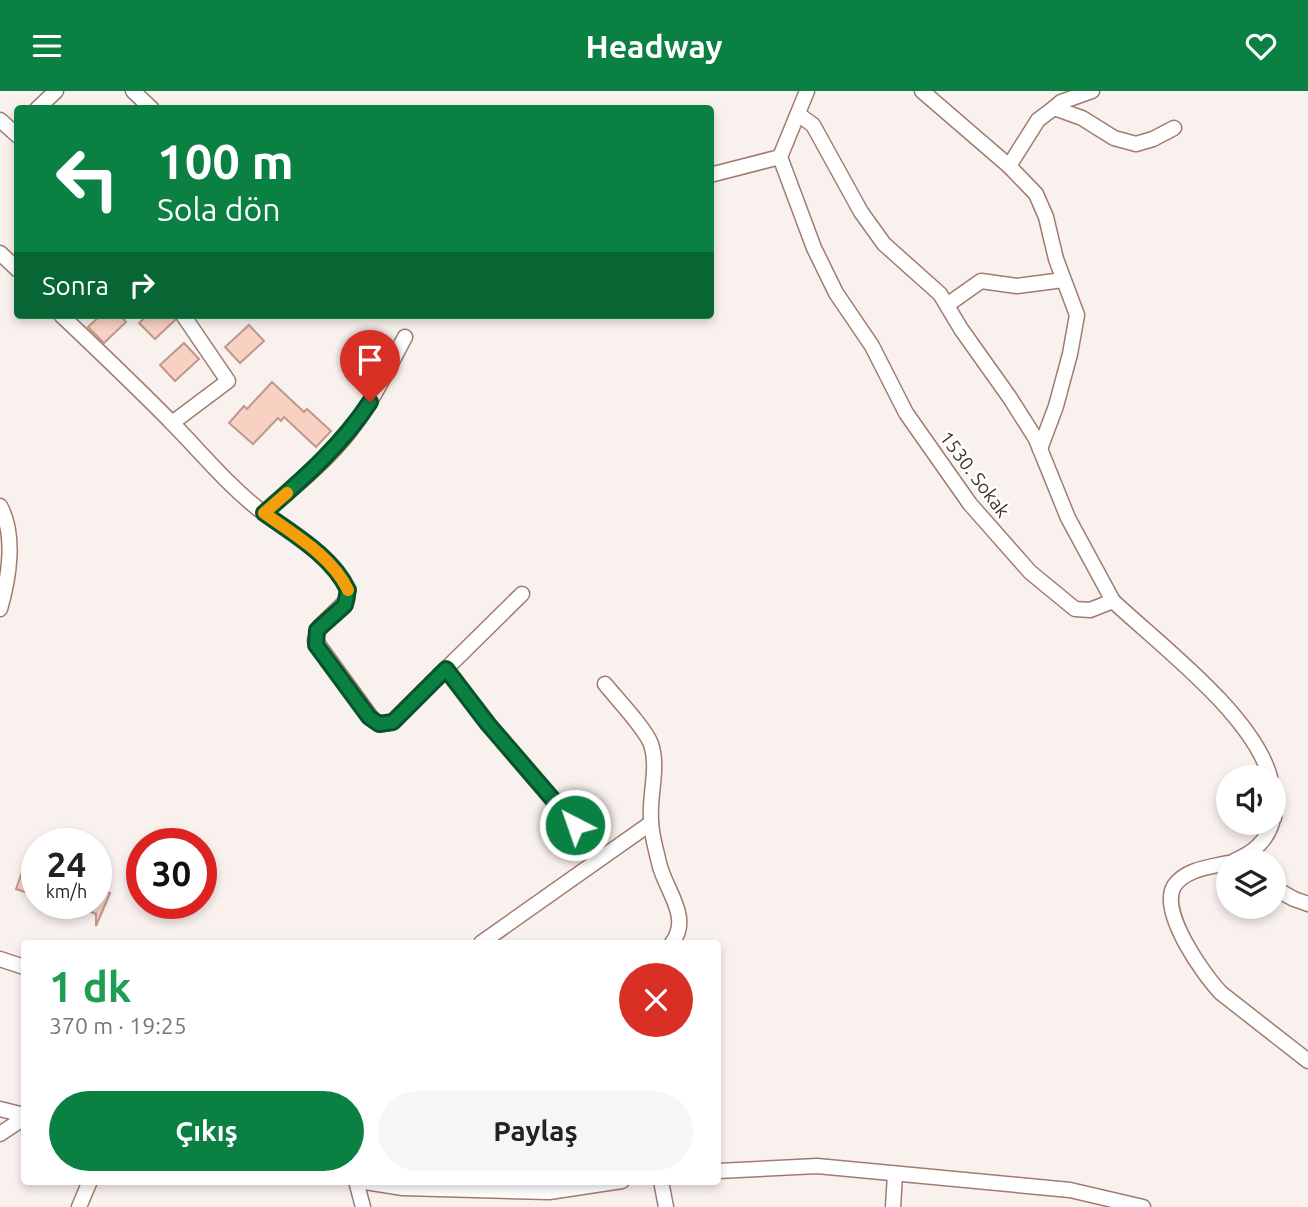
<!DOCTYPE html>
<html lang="tr">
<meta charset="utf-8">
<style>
:root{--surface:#fff;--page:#f6f6f6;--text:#222;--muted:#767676;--accent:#0b8043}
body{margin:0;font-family:Ubuntu,sans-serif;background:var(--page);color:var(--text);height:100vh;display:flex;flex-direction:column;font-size:26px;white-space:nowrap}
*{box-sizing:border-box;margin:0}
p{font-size:23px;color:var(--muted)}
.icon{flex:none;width:38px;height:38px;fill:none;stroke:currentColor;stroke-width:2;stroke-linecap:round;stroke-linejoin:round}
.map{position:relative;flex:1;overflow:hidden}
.panel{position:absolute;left:21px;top:849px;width:700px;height:245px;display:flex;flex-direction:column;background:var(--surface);border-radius:7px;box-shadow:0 4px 10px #0003}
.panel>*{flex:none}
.hud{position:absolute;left:14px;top:14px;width:700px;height:214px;border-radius:7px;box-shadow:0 4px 10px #0003;background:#0b8043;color:#fff;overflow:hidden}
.fabs{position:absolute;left:1216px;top:674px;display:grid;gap:14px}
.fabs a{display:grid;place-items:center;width:70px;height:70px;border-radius:50%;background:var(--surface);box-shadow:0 4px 10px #0003;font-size:35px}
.speed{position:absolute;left:21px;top:737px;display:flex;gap:14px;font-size:35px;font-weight:700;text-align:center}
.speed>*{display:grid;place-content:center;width:91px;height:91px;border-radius:50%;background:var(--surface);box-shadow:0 4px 10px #0003;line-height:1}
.speed small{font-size:18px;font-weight:400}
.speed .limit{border:10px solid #d22;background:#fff;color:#111}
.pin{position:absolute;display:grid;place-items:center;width:60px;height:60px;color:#fff;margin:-72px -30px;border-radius:50% 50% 50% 0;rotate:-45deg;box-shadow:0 0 7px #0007}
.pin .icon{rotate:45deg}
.me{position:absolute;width:77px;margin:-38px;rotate:319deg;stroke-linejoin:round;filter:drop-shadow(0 0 5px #0008)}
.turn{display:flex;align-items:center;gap:24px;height:147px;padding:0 28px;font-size:32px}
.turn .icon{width:91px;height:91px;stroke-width:2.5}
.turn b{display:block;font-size:49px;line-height:60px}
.then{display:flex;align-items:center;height:66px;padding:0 28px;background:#0003;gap:14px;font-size:26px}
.round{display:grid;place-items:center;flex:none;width:74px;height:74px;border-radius:37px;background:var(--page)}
.headline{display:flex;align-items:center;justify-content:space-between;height:119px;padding:0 28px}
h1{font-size:42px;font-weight:600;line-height:52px;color:#1e9e55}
.cta{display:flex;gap:14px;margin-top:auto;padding:14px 28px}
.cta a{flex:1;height:80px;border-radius:42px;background:var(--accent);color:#fff;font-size:28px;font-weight:600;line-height:80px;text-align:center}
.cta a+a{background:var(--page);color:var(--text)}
header{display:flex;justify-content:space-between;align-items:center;height:91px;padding:0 28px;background:var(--accent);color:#fff;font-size:32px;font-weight:600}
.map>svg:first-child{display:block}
.building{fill:#f9d1c3;stroke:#be998b;stroke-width:2}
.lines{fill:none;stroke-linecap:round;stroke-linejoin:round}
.minor-casing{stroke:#a07c6f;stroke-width:17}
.minor{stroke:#fff;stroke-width:14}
.route-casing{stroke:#07532c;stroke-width:18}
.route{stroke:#0b8043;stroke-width:12}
.slow{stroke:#f59e0b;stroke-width:12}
.labels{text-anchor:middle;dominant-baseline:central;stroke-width:5;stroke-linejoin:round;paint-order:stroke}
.street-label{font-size:19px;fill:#3f2f2a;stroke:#fff}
</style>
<header><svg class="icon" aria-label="menu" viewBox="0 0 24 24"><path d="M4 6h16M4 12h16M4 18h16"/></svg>Headway<svg class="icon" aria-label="heart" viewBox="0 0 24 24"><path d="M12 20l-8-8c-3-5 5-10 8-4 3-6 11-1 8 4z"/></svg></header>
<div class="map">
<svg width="1308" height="1116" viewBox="0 0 1308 1116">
<rect width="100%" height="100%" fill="#f9f1ee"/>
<!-- building -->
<g class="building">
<polygon points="101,224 120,224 126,231 104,252 88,236"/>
<polygon points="148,224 173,224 175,229 155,248 139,232"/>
<polygon points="249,234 264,250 240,272 225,256"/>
<polygon points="184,252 199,268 175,290 160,274"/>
<polygon points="272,291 304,321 307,318 331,340 316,356 284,326 281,330 278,327 253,353 229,332 244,315 247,318"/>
<polygon points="23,778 37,783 37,805 16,798"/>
<polygon points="96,796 110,802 96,835 96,823 70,812 96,812"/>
</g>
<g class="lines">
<defs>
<g id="minor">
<polyline points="133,0 152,18"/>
<path d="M807,0L780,66L814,157L836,202L872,255L906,322L970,413L1030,481L1075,518L1090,519L1113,510C1160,554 1253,624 1270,686"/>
<polyline points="922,0 1009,75 1036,103 1046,126 1056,168 1077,224 1070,263 1056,315 1040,358"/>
<polyline points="1054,17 1061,11 1092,0"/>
<polyline points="37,18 56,0"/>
<polyline points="798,23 813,34 861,121 884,153 940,203 961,238 1010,307 1036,348 1068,427 1113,510"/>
<polyline points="0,29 18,45"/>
<polyline points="1009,75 1038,29 1054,17 1082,27 1114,47 1136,53 1153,48 1174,37"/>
<polyline points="710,84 780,66"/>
<polyline points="0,162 18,179"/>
<polyline points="947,214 981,190 1017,195 1063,189"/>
<path d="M61,224C100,261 139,298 177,337C204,365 230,396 261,420C283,436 354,478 347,509L320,535L315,549L374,630L383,633L392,631L522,503"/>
<polyline points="172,332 228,290 183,224"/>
<path d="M0,415C16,444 9,487 0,518"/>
<path d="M264,422C294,396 326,371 350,340C372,311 388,278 405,246"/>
<polyline points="446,578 488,633 601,766"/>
<path d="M605,593C617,608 645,637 651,653C659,677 649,704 651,729C651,743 656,758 659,772C665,799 692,826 672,852"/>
<polyline points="1274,702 1274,727"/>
<path d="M1234,770C1253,762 1266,751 1272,732"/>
<path d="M1228,772C1211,776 1185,778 1174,795C1159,821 1203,883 1221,902L1308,970"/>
<polyline points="1274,797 1294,808 1308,813"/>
<polyline points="481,852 651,732"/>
<polyline points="0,868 24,876"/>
<polyline points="0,1018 24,1024"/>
<polyline points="0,1043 24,1027"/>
<polyline points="718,1080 817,1075 1070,1099 1143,1116"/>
<polyline points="356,1090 363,1116"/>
<polyline points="359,1090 403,1097 549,1101 622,1090"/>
<polyline points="661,1090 666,1116"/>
<polyline points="79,1116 90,1090"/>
<polyline points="893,1116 895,1083"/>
</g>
</defs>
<!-- minor casing -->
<use href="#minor" class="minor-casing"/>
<!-- minor -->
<use href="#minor" class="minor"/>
</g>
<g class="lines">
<defs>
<path id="route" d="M370,311C341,355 304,387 264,422C293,443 332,465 348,499L345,514L317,539L316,554L369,626L379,633L393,631L446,578L488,633L575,734"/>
</defs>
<!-- route casing -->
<use href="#route" class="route-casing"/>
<!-- route -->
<use href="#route" class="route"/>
<!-- slow -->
<path class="slow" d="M287,402L264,422C293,443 332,465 348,499"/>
</g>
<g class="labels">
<!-- street labels -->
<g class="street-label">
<text transform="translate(975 383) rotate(53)">1530. Sokak</text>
</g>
</g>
</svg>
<div class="fabs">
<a><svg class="icon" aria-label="sound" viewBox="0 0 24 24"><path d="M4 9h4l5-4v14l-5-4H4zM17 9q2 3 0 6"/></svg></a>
<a><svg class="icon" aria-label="layers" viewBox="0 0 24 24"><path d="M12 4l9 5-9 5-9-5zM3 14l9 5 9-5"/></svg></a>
</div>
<div class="speed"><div>24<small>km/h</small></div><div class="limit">30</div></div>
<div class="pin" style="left:370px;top:311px;background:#d93025"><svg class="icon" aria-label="arrive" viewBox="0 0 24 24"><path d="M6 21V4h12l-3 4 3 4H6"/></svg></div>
<svg class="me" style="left:575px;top:734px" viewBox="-20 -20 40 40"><circle r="17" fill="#0b8043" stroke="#fff" stroke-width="3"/><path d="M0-11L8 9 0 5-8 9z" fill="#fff"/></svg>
<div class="hud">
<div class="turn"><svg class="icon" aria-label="left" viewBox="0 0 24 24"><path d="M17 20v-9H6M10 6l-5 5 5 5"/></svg><div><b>100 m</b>Sola dön</div></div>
<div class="then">Sonra<svg class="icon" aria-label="right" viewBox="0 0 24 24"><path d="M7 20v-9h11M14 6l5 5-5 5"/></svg></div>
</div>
<section class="panel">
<div class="headline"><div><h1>1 dk</h1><p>370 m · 19:25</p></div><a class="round" style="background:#d93025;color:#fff"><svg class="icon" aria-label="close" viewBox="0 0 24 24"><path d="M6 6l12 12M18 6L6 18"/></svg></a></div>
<div class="cta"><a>Çıkış</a><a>Paylaş</a></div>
</section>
</div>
